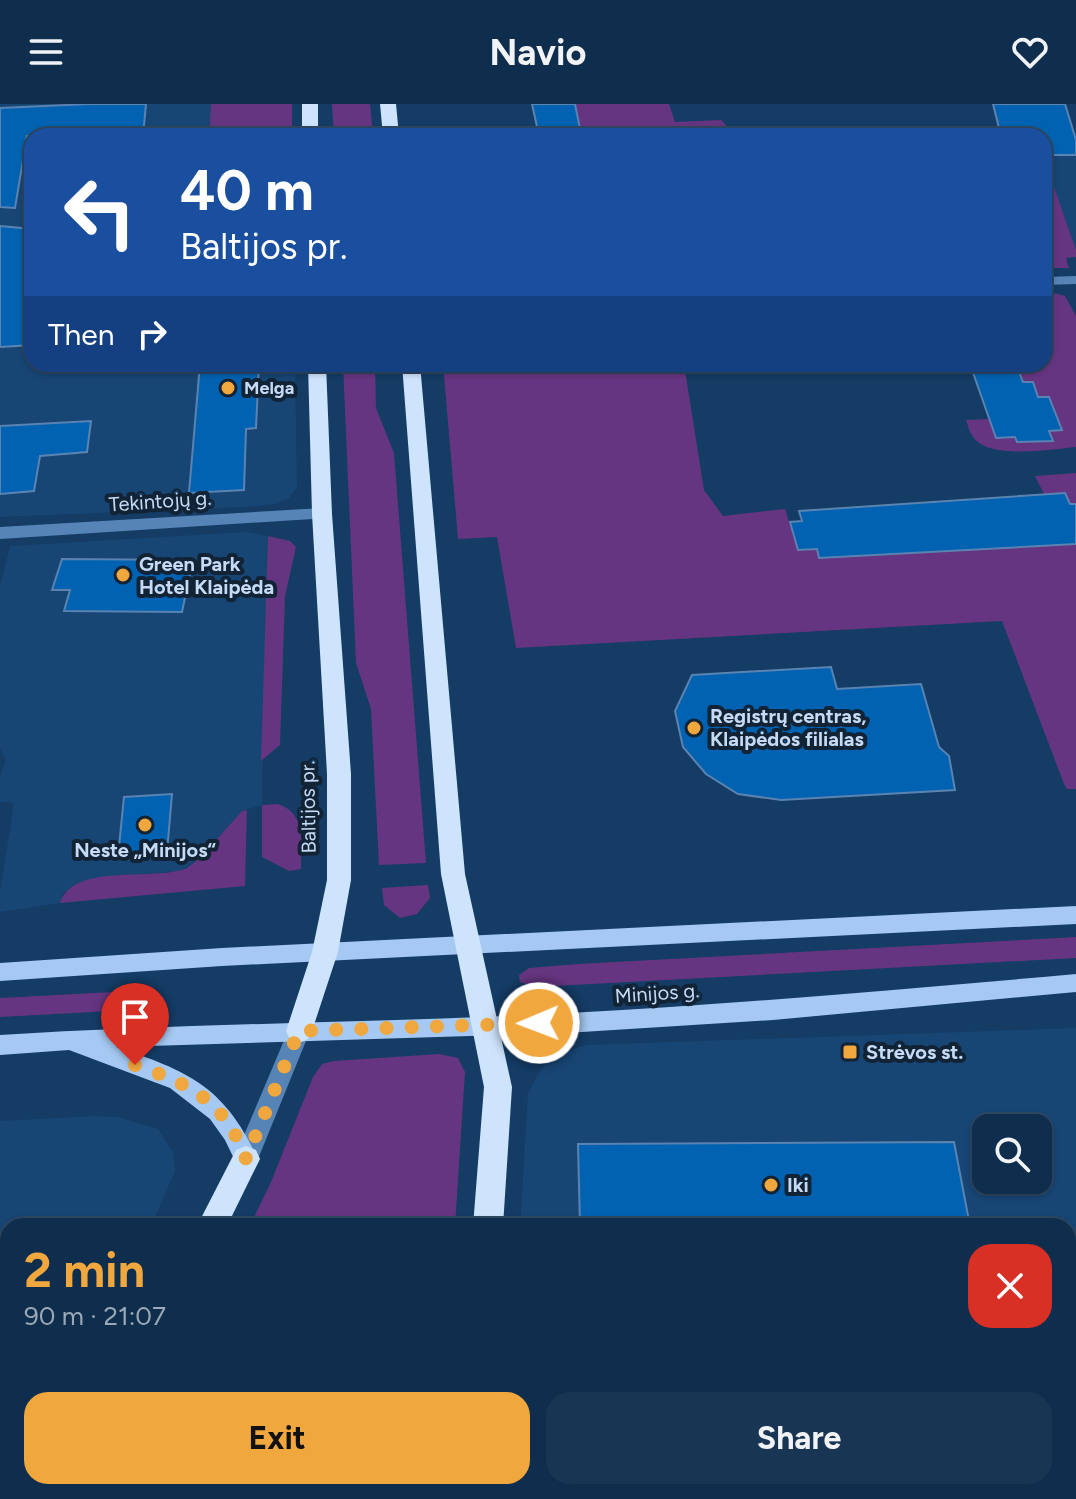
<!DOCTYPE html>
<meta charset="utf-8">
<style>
:root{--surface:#0f2d4c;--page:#183553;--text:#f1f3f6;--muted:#9ba8b5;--line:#2f4964;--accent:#f0a73e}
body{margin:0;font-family:Figtree,sans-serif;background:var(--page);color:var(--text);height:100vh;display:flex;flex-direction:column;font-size:30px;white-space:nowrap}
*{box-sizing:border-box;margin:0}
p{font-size:26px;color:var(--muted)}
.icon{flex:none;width:44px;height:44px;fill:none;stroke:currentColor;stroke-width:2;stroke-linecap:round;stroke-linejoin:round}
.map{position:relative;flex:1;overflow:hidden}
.details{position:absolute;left:0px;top:1114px;width:1076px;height:282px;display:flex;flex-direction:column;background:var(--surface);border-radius:24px 24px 0 0;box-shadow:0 2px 6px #0004,0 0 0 2px var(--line)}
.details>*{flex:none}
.hud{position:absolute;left:24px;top:24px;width:1028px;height:244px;border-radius:24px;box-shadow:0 2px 6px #0004,0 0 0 2px var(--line);background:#1a4fa0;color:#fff;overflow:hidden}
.buttons{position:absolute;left:972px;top:1010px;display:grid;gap:16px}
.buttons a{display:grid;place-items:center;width:80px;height:80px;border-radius:16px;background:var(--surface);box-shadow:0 2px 6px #0004,0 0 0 2px var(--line);font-size:40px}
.pin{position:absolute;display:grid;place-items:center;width:68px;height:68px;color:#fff;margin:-82px -34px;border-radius:50% 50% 50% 0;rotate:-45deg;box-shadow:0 0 8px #0007}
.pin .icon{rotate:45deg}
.me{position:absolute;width:88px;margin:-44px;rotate:269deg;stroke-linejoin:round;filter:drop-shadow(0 0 6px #0008)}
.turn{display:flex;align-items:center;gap:28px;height:168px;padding:0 24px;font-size:36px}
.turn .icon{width:104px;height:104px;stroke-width:2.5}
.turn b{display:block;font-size:56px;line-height:68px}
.then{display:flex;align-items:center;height:76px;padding:0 24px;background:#0003;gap:16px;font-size:30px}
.round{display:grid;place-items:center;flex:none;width:84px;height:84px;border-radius:24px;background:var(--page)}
.summary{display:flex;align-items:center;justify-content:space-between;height:136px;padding:0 24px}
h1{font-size:48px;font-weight:700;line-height:60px;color:var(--accent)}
.primary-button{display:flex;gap:16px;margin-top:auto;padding:16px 24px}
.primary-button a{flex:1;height:92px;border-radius:24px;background:var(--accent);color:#111;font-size:32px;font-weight:700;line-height:92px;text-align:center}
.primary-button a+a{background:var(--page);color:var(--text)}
header{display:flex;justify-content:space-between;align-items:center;height:104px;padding:0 24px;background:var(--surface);font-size:36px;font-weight:700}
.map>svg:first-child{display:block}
.built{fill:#174574;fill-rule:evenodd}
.green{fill:#663581}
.building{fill:#0062b1;stroke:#5a83b1;stroke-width:2}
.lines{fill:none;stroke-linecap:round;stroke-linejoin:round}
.minor{fill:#5684b7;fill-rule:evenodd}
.major{fill:#a5c9f3;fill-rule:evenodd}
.highway{fill:#cee3fc;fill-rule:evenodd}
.route{stroke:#f0a73e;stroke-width:14;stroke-dasharray:0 25.2}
.poi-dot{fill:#f0a73e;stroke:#122335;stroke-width:3}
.labels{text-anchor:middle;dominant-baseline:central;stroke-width:8;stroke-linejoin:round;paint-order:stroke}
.far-poi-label{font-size:18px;font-weight:bold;fill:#c5dbf5;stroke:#122335;text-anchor:start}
.street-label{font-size:20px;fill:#c5dbf5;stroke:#122335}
.poi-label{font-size:20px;font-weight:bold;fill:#c5dbf5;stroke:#122335;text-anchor:start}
</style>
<header><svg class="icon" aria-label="menu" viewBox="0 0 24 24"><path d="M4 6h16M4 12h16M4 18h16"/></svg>Navio<svg class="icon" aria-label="heart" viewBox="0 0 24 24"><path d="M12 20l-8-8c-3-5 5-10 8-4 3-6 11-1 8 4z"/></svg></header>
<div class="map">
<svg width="1076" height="1395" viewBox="0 0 1076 1395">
<rect width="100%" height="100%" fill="#143c65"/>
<!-- built -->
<g class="built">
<polygon points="0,0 211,0 209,32 32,32 32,260 295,260 297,384 289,394 276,400 245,403 0,413"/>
<polygon points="1044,51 1076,51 1076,146 1044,54"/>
<polygon points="246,428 268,432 262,701 242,707 200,754 180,767 91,775 63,789 60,799 0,808 0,788 14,699 0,698 0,673 6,655 0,645 0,483 10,442"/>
<path d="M1076,924V1333H1068V1122H520L528,989L543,962L557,950L586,941ZM986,1024H1038V1076H986Z"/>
<polygon points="93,1012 118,1013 158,1025 173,1048 175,1067 151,1122 8,1122 8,1388 21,1388 18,1395 0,1395 0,1017"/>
</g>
<!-- green -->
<g class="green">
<polygon points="211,0 292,0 292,32 209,32"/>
<polygon points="332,0 370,0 373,32 334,32"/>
<polygon points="575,0 669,0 675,18 721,16 731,27 752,26 754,32 569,32 581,30"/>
<polygon points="1044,54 1076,146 1076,153 1066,154 1069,164 1044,164"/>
<path d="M1050,188L1065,192L1076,212V343C1052,345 991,356 974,334C970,330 968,322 966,316L989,315L996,333H1015L1017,338L1053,337L1049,327L1061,326L1049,293H1038L1032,278H1011L1019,269L1016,260H1044V189Z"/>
<polygon points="343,260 375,260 376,304 394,349 426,759 379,761 371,605 356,559"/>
<polygon points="443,260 684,260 704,386 723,412 785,405 798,446 817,445 820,454 1016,434 1020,443 1076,440 1076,685 1067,685 1064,680 1002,517 516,544 497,433 458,435"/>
<polygon points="1076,369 1076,400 1070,400 1065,389 1044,390 1035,372"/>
<polygon points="268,432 290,437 296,443 285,492 280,641 261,657"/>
<path d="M278,700C307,709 301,741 301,765L289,767L262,753V701Z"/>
<path d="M247,706L245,782L60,799C73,758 154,778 187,764L200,754L242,707Z"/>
<polygon points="428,781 430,794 417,810 400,814 384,801 382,784"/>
<polygon points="1076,833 1076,854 535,883 520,878 519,871 529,864 578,860"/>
<polygon points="132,887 130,906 0,913 0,894"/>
<polygon points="439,950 458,954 465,968 455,1122 250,1122 271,1078 313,973 322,960 334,957"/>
<polygon points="1068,1333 1076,1333 1076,1395 491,1395 493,1388 1068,1388"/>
<polygon points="122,1388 415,1388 413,1395 119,1395"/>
</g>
<!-- building -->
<g class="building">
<polygon points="89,0 146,0 143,32 27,32 15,104 0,103 0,4"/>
<polygon points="532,0 575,0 581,30 539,32"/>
<polygon points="993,0 1065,0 1076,36 1076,51 1044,51 1044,32 1001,32"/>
<polygon points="0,122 32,125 32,241 0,243"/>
<polygon points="200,260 259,260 256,324 246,325 244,386 189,389"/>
<polygon points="970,260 1016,260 1023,278 1033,278 1038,293 1049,293 1062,326 1049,327 1053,337 1017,338 1015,333 996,334"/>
<polygon points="91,317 87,348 40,352 34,387 0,390 0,322"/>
<polygon points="1065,389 1070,400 1076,400 1076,440 819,454 817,445 798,446 790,418 802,417 799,407"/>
<polygon points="62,455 193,456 182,508 64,507 70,486 52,486"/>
<polygon points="831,563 837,585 921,580 939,643 949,652 955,686 781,696 738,690 706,670 683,643 675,607 692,571"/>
<polygon points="172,690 167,748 118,752 124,693"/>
<polygon points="954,1038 970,1122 580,1122 578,1040"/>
</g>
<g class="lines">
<!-- minor -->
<g class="minor">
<polygon points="1076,172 1076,180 1044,181 1044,173"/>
<polygon points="322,404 331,410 328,414 0,435 0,423"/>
<polygon points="299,917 307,920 310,927 258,1055 254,1063 246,1066 238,1063 234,1055 288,927 291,920"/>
</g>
<!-- major -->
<g class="major">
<polygon points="1076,802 1076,820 222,862 0,877 0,859 222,844"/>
<path d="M1076,870V888L773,916L566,929L116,943C189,967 225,983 258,1055L254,1063L246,1066L238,1063L225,1036L210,1015L170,984L69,946L0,951V931C189,919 379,919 569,909C738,900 907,885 1076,870Z"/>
</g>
<!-- highway -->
<g class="highway">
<rect x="302" y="0" width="16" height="32"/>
<polygon points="380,0 396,0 399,32 383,32"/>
<polygon points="308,260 326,260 332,410 351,670 351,776 338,848 312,927 308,935 299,939 290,935 286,927 312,848 327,776 327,670 312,410"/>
<polygon points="402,260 420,260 465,770 512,983 503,1122 473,1122 484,983 441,770"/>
<polygon points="246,1042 256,1046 260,1055 227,1122 197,1122 236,1046"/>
<polygon points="68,1388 100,1388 97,1395 65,1395"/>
<polygon points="439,1388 471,1388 469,1395 437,1395"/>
</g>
</g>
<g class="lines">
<!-- route -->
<path class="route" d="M135,961C190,980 225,997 246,1055L299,927L539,919"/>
</g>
<!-- markers -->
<g class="poi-dot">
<circle cx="228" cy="284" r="8"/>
<circle cx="123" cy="471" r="8"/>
<circle cx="694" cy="624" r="8"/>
<circle cx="145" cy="721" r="8"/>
<rect x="842" y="940" width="16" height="16" rx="4"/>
<circle cx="771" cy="1081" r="8"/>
</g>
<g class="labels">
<!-- far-poi labels -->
<g class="far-poi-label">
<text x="244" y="284">Melga</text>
</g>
<!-- street labels -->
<g class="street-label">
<text transform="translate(160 397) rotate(-4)">Tekintojų g.</text>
<text transform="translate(308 703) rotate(-91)">Baltijos pr.</text>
<text transform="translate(657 889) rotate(-4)">Minijos g.</text>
</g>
<!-- poi labels -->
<g class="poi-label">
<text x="139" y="460">Green Park<tspan x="139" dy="23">Hotel Klaipėda</tspan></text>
<text x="710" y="612">Registrų centras,<tspan x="710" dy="23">Klaipėdos filialas</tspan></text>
<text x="145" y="746" text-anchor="middle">Neste „Minijos“</text>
<text x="866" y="948">Strėvos st.</text>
<text x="787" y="1081">Iki</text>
</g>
</g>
</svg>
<div class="buttons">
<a><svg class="icon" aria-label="search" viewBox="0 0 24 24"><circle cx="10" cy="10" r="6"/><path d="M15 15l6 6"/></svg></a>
</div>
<div class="pin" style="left:135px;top:961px;background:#d93025"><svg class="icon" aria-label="arrive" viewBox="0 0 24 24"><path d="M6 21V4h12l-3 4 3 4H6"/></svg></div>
<svg class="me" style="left:539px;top:919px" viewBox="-20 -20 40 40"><circle r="17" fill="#f0a73e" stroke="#fff" stroke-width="3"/><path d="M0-11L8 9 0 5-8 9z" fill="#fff"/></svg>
<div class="hud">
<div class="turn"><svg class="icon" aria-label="left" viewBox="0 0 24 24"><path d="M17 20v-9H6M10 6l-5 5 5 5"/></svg><div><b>40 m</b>Baltijos pr.</div></div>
<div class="then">Then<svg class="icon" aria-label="right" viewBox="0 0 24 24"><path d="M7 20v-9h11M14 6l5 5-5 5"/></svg></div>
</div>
<section class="details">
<div class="summary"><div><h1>2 min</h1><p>90 m · 21:07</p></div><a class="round" style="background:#d93025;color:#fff"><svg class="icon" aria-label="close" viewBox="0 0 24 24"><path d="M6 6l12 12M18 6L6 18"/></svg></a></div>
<div class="primary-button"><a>Exit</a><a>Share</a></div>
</section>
</div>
